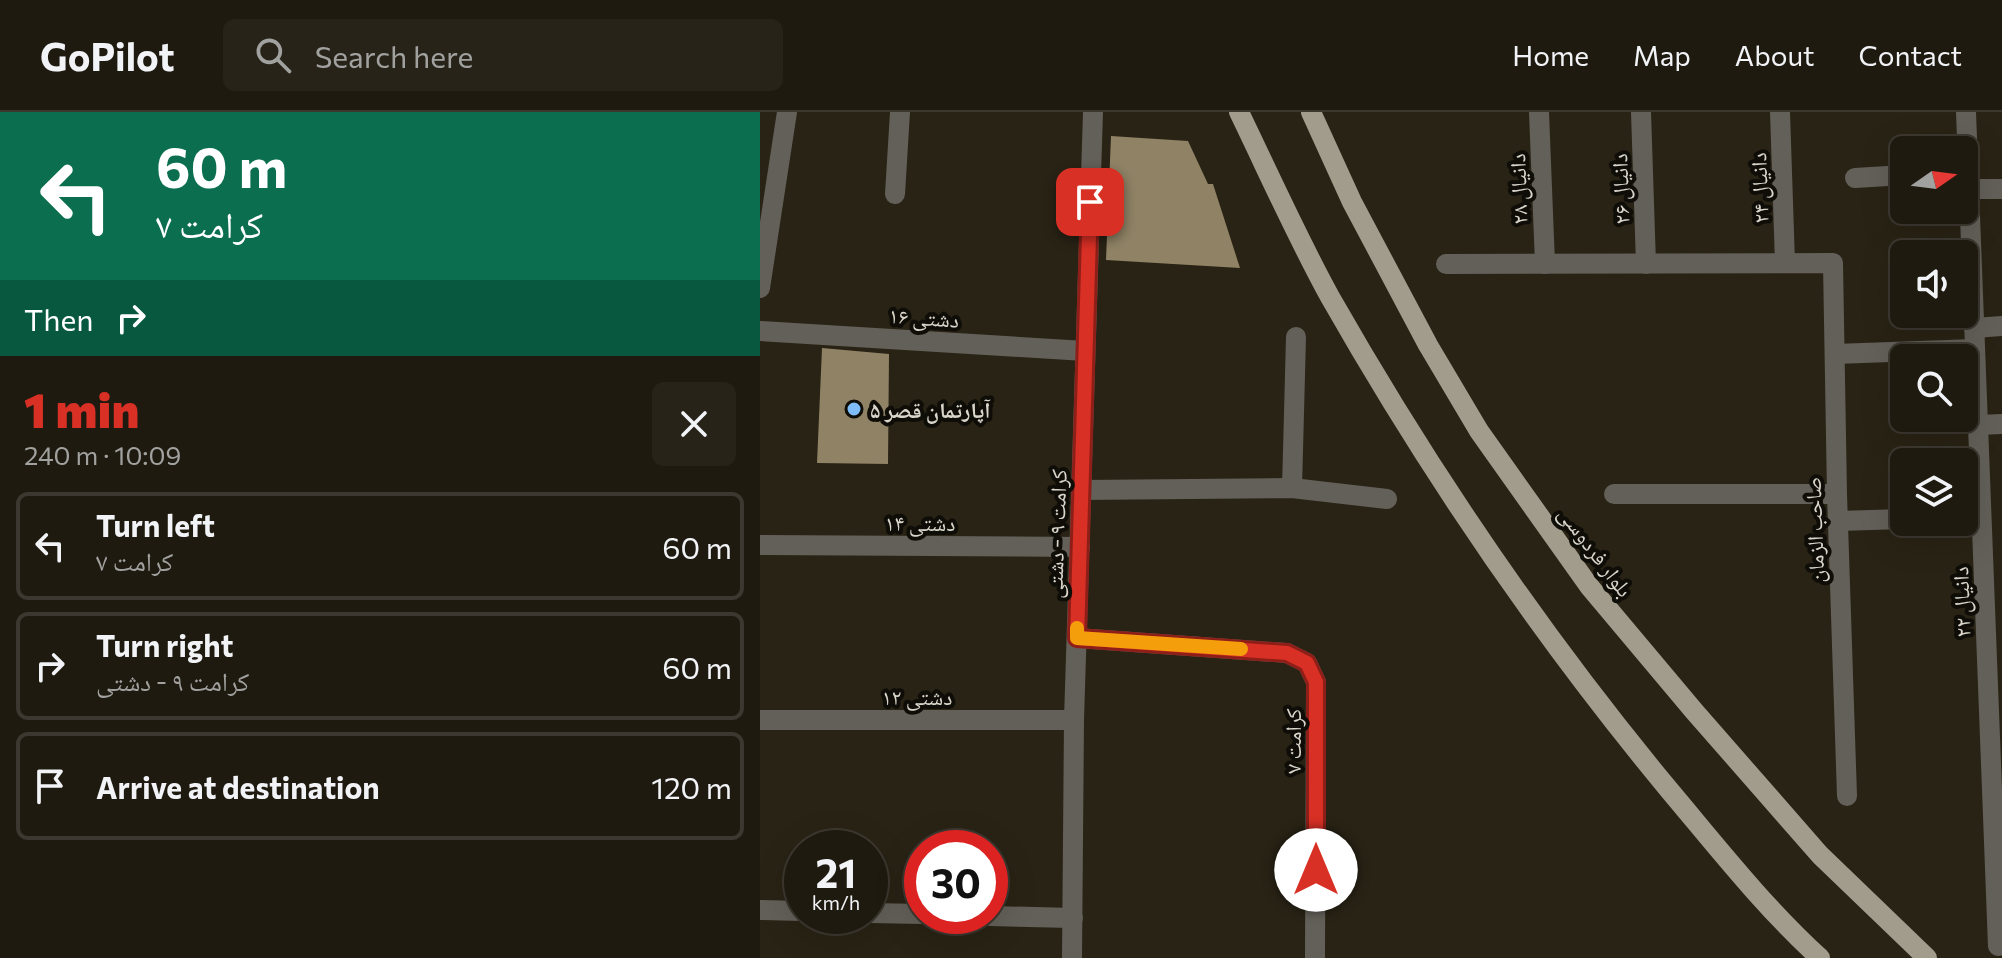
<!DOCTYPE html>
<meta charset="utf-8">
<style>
:root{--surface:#1f1a10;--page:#272319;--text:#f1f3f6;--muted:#a1a19f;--line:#3c3830;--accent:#d93025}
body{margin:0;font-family:Commissioner,"Noto Naskh Arabic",sans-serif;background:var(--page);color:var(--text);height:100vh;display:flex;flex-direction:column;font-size:30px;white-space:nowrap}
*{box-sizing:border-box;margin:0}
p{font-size:26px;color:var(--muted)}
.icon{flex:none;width:44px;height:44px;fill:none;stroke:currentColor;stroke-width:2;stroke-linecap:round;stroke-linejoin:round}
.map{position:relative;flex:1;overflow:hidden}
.panel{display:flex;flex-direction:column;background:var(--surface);width:760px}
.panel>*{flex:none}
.banner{background:#0b6e4f;color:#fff;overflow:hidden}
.needle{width:52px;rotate:76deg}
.controls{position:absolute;left:1130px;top:24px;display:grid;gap:16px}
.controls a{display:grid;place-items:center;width:88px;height:88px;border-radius:12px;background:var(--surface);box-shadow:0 8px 32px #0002,0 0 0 2px var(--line);font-size:40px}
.speed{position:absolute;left:24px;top:718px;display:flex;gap:16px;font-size:40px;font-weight:700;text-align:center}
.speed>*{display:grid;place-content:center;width:104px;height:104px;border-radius:50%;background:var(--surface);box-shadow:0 8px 32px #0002,0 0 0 2px var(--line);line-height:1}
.speed small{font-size:20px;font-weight:400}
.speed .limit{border:12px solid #d22;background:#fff;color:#111}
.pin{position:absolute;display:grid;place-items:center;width:68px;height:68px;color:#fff;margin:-34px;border-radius:16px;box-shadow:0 4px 12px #0006}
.me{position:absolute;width:88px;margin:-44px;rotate:0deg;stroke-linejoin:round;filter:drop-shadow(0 0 6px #0008)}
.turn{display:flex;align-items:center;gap:28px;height:168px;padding:0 24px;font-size:36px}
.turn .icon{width:104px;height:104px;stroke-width:2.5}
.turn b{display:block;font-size:56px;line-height:68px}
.then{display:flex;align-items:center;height:76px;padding:0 24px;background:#0003;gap:16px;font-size:30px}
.round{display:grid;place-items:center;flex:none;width:84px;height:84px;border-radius:12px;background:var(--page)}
.headline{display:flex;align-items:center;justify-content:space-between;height:136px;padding:0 24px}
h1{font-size:48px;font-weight:800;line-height:60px;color:var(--accent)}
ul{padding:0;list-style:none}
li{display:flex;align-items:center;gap:24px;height:108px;margin:0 16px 12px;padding:0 8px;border:4px solid var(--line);border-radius:12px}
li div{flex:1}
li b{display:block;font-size:30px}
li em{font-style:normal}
header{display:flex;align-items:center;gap:48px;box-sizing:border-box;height:112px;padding:0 40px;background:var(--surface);border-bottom:2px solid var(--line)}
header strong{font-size:38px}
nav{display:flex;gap:44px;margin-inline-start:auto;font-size:28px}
.search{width:560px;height:72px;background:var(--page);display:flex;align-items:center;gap:20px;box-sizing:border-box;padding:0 28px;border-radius:12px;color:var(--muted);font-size:30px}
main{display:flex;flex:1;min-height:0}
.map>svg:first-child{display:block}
.building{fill:#8f8265}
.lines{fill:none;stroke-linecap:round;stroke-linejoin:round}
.minor{stroke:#636059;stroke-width:20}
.major{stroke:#a29c8d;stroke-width:20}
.route-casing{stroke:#8d1f18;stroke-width:20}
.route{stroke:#d93025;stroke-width:14}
.slow{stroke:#f59e0b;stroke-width:14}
.poi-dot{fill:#7ebdf9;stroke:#0f0d07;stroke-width:3}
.labels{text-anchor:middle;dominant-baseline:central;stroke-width:8;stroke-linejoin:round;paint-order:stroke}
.street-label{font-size:22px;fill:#d8d5cb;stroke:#0f0d07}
.poi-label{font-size:22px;font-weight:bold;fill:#d8d5cb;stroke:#0f0d07;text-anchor:start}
</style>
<header>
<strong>GoPilot</strong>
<div class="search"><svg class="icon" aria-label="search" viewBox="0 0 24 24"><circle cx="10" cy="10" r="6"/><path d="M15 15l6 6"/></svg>Search here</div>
<nav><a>Home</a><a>Map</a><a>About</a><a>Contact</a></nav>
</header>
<main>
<section class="panel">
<div class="banner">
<div class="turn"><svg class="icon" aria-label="left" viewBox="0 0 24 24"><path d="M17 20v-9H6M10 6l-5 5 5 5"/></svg><div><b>60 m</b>کرامت ۷</div></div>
<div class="then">Then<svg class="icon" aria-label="right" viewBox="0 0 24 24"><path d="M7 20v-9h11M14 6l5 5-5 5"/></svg></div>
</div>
<div class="headline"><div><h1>1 min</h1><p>240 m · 10:09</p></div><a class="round"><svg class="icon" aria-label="close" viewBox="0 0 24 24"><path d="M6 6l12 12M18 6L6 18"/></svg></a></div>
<ul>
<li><svg class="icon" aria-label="left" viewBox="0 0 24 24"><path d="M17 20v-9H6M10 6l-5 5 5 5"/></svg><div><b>Turn left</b><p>کرامت ۷</p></div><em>60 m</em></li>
<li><svg class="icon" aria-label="right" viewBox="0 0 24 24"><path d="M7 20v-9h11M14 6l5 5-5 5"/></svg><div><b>Turn right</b><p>کرامت ۹ - دشتی</p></div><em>60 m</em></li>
<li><svg class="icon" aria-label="arrive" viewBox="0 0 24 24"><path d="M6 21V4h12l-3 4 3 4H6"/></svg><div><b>Arrive at destination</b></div><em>120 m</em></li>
</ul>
</section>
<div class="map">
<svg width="1242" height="846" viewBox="0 0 1242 846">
<rect width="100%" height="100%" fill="#292315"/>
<!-- building -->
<g class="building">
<polygon points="351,24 428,29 448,72 453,72 480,156 346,148"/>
<polygon points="62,236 129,242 128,352 57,351"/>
</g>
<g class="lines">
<!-- minor -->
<g class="minor">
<polyline points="779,0 785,152"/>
<polyline points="881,0 886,152"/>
<polyline points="1020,0 1025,151"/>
<polyline points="1206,0 1238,834"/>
<polyline points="1095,66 1144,63"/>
<polyline points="1209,77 1242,77"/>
<polyline points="135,82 140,0"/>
<polyline points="686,152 1073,151 1077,382 1087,684"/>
<polyline points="0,176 27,0"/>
<polyline points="1214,216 1242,214"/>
<polyline points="0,219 325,239"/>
<polyline points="1075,242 1215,237"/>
<polyline points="1218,313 1242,312"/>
<polyline points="532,376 536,225"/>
<polyline points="322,378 532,376 627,387"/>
<polyline points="854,382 1077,382"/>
<polyline points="1078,409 1144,407"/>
<polyline points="0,433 320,435"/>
<polyline points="317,526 527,541 547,551 556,570 555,846"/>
<polyline points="0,608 314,608"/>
<polyline points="0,798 42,799"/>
<polyline points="110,801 162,802"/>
<polyline points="230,804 313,806"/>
<polyline points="312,846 314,608 333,0"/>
</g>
<!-- major -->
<g class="major">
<path d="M479,0C509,62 537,125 570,185C669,359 782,525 910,679C958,736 1005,796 1060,846"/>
<polyline points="551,0 592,90 668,233 719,319 829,474 934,599 1060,743 1167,846"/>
</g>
</g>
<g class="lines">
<defs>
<polyline id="route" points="330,90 317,526 527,541 547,551 556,570 556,758"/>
</defs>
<!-- route casing -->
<use href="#route" class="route-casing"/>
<!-- route -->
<use href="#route" class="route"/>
<!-- slow -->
<polyline class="slow" points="317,516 317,526 481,537"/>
</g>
<!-- markers -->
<circle class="poi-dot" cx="94" cy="297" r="8"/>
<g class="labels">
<!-- street labels -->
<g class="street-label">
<text transform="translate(999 76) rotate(-92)">دانیال ۲۴</text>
<text transform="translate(758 77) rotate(-92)">دانیال ۲۸</text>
<text transform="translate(860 77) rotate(-92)">دانیال ۲۶</text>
<text transform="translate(164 205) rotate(4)">دشتی ۱۶</text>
<text x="160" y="410">دشتی ۱۴</text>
<text transform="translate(1054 418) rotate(-92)">صاحب الزمان</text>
<text transform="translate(296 422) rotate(-88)">کرامت ۹ - دشتی</text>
<text transform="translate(836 439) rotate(53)">بلوار فردوسی</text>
<text transform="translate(1201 490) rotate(-92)">دانیال ۲۲</text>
<text x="157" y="584">دشتی ۱۲</text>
<text transform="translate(532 629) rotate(-90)">کرامت ۷</text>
</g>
<!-- poi labels -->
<g class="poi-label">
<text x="110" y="297">آپارتمان قصر ۵</text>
</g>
</g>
</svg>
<div class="controls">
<a><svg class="needle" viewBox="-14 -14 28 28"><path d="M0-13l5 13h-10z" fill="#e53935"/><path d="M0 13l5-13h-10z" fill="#a1a19f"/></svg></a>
<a><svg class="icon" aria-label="sound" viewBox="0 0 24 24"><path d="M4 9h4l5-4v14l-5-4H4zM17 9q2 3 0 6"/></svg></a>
<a><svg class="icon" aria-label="search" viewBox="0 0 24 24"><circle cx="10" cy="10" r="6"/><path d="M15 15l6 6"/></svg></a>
<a><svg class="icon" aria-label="layers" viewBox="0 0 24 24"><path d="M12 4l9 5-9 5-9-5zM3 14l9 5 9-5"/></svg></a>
</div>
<div class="speed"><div>21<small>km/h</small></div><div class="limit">30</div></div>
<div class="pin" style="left:330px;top:90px;background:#d93025"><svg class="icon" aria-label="arrive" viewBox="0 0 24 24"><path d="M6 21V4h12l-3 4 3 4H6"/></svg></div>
<svg class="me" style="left:556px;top:758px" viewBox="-20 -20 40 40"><circle r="19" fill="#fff"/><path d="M0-13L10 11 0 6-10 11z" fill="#d93025"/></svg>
</div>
</main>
